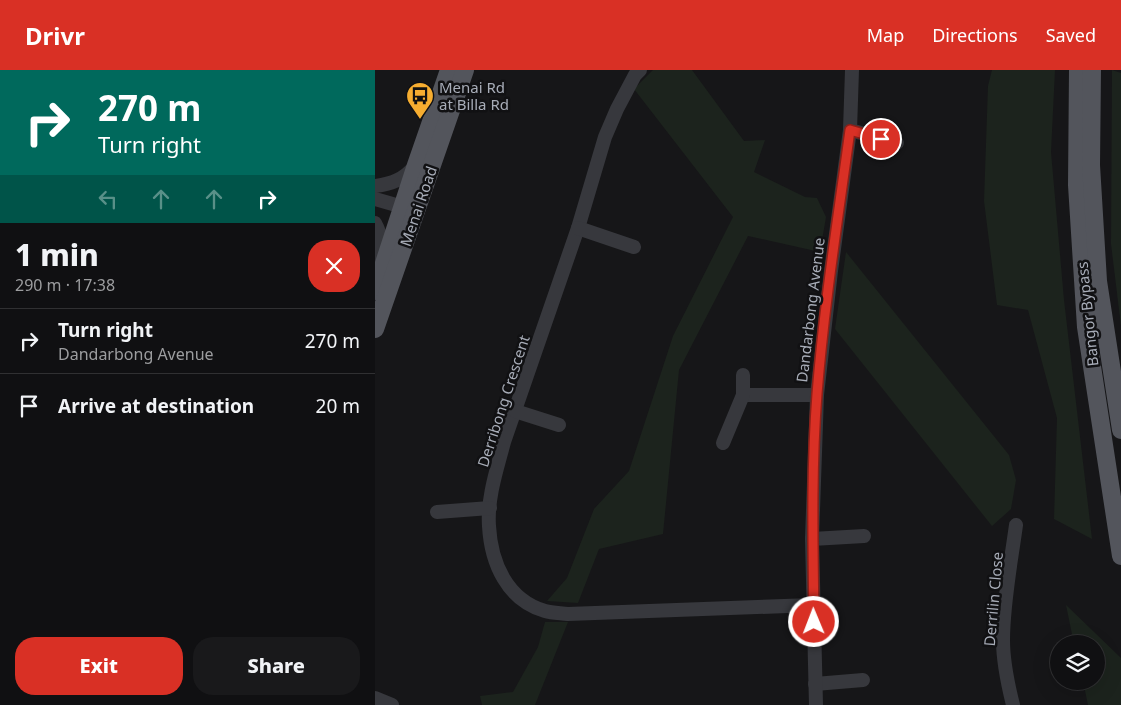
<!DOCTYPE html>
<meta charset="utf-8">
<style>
:root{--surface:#101012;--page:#19191b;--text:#f1f3f6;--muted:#9c9d9f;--line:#303032;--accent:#d93025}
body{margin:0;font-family:"Noto Sans",sans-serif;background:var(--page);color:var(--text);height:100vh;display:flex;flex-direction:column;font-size:19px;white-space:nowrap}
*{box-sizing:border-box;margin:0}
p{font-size:16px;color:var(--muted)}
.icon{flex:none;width:28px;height:28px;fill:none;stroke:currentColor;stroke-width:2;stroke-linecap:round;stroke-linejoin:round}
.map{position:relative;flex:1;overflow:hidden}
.sheet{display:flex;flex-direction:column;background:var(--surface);width:375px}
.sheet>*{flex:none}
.banner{background:#00695c;color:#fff;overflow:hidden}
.tools{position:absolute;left:675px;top:565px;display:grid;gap:10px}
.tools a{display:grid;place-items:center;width:55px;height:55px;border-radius:50%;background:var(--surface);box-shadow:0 5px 20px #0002,0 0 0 1px var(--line);font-size:25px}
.pin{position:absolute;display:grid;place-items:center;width:42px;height:42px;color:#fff;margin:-21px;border:2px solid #fff;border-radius:50%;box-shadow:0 1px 5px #0007}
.me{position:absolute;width:55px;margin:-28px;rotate:359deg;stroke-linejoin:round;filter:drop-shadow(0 0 4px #0008)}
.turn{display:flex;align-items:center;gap:18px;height:105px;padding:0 15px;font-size:22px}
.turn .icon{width:65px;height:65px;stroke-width:2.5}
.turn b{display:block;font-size:35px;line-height:42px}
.lanes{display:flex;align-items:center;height:48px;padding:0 15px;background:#0003;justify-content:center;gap:25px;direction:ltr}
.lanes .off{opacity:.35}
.round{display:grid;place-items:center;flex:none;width:52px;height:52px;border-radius:20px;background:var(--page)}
.headline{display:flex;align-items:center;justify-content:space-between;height:85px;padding:0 15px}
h1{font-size:30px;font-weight:800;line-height:38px}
.action{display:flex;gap:10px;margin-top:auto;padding:10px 15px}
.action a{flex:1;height:58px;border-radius:20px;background:var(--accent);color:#fff;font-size:20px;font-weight:800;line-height:58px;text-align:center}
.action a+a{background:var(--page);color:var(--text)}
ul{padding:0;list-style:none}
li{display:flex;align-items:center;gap:15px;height:65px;padding:0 15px;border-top:1px solid var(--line)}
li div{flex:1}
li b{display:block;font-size:19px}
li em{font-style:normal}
header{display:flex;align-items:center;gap:30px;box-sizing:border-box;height:70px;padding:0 25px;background:var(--accent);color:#fff}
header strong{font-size:24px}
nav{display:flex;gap:28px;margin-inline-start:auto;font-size:18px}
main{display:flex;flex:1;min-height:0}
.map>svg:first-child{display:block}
.green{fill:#1c231d}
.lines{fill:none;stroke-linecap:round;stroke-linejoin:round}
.minor{stroke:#37383d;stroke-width:14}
.major{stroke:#53555c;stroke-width:18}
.route-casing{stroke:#8d1f18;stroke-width:12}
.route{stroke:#d93025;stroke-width:9}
.labels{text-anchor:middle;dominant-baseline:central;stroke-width:5;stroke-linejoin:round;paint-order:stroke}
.poi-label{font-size:15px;fill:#a8adb8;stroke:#111113;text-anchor:start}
.street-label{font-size:15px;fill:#a8adb8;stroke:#111113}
</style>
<header>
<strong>Drivr</strong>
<nav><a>Map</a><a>Directions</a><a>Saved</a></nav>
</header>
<main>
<section class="sheet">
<div class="banner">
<div class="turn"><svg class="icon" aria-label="right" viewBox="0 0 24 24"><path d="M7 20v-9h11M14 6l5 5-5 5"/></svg><div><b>270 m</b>Turn right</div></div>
<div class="lanes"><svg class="icon off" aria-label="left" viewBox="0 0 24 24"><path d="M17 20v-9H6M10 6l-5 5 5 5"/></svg><svg class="icon off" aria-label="ahead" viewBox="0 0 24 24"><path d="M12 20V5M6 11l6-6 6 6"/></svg><svg class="icon off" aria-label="ahead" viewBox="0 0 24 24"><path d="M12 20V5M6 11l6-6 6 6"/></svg><svg class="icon" aria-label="right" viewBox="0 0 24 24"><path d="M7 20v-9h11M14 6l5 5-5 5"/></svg></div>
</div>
<div class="headline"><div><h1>1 min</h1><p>290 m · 17:38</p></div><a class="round" style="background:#d93025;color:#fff"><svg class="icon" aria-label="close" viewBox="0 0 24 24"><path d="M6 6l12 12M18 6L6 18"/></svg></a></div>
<ul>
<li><svg class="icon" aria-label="right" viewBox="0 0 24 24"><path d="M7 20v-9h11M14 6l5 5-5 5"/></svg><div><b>Turn right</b><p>Dandarbong Avenue</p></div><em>270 m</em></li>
<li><svg class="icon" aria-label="arrive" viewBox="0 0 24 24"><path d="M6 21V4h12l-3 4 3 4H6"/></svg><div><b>Arrive at destination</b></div><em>20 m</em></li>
</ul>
<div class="action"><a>Exit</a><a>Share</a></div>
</section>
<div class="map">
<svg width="746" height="635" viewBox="0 0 746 635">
<rect width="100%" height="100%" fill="#161618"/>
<!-- green -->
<g class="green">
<polygon points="278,0 317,0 369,71 390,70 379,102 430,127 442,128 451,147 445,182 373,166 304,300 288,464 224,479 203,533 172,531 192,508 219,439 254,401 298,266 358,147 259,19"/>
<polygon points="617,0 680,0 676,82 689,230 717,469 679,449 682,348 653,240 622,235 609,131 613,16"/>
<polygon points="737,0 746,3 746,256 736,174"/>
<polygon points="471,182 634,385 641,410 636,439 617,456 460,259"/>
<polygon points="691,535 746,588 746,635 713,635 708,611 721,611 721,574 699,574"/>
<polygon points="170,552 193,552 160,635 107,635 105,626 138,622 163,577"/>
</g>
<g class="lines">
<!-- minor -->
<g class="minor">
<path d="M265,0L260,5L242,39L230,67L203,158L129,372C122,399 112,428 114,456C116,493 132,530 170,541C177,543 185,543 193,544L438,535"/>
<polyline points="475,60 522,73"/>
<path d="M0,116C17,114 29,109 40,96"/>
<polyline points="0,129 28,137"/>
<path d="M0,153C7,166 8,176 6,190"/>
<polyline points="203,158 259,177"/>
<polyline points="368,325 442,325"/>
<polyline points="140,341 184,355"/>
<polyline points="348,373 368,325 368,305"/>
<polyline points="62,442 115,438"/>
<polyline points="437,469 489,466"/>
<polyline points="440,614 488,610"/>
<polyline points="0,628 17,635"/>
<polyline points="441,635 437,469 442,325 456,201 475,60 477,0"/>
<path d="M638,635C633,615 628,591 628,570C628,533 636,492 641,455"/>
</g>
<!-- major -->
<g class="major">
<polyline points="703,0 702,115 711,257 746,486"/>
<polyline points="717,0 716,95 723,211 746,360"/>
<polyline points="0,221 41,95 74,0"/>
<polyline points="0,259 90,0"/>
</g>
</g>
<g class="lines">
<defs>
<path id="route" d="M439,552C438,476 436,400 442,324C449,236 463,148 475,60L506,69"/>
</defs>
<!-- route casing -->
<use href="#route" class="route-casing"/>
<!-- route -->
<use href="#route" class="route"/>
</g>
<!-- icons -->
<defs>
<symbol id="bus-pin" viewBox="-11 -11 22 30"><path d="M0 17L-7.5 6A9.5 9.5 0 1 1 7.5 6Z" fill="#f6ad30" stroke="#111113"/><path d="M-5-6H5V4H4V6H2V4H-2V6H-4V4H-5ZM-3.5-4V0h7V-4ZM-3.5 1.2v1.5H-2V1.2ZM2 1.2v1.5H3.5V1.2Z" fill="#111"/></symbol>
</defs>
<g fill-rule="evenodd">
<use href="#bus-pin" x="29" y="10" width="32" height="43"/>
</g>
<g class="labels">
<!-- poi labels -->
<g class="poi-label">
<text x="64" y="17">Menai Rd<tspan x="64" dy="17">at Billa Rd</tspan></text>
</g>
<!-- street labels -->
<g class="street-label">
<text transform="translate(43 136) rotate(-71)">Menai Road</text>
<text transform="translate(435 240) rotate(-83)">Dandarbong Avenue</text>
<text transform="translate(712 244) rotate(-96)">Bangor Bypass</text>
<text transform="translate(128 331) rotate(-72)">Derribong Crescent</text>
<text transform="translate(618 529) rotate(-85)">Derrilin Close</text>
</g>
</g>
</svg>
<div class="tools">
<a><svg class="icon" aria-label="layers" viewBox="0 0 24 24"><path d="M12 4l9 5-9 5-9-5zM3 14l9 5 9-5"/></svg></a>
</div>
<div class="pin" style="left:506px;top:69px;background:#d93025"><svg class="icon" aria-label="arrive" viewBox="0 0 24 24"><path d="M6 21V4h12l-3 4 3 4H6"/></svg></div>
<svg class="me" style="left:439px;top:552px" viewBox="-20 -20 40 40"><circle r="17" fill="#d93025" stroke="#fff" stroke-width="3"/><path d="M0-11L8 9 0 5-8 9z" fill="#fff"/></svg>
</div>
</main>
